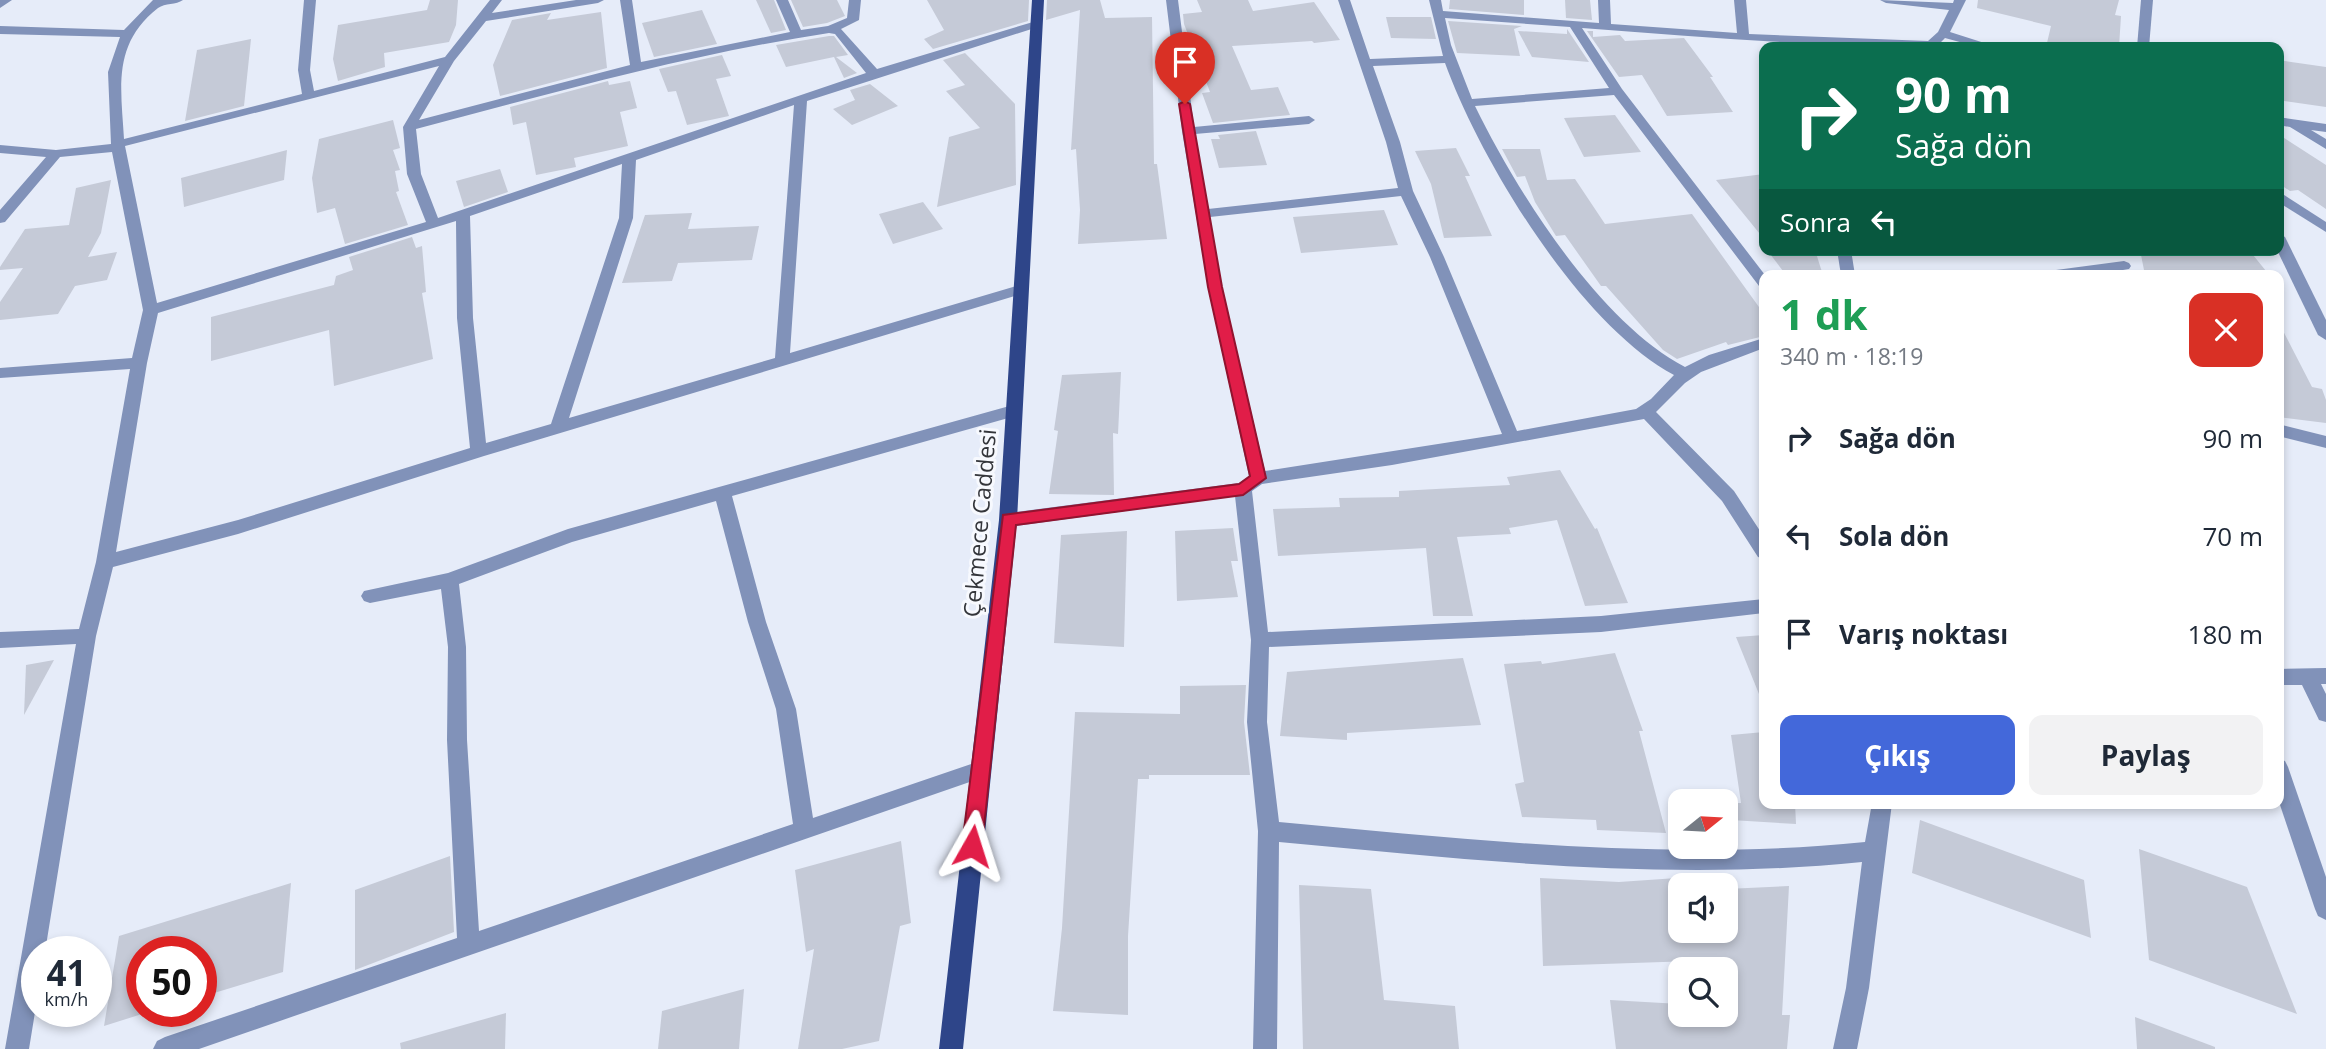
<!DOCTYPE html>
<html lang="tr">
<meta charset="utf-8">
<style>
:root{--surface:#fff;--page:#f2f2f3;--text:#1f2937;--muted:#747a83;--accent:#4368da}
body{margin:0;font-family:"Open Sans",sans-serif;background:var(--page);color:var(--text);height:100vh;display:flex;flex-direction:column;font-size:26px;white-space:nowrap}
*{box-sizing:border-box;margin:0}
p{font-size:23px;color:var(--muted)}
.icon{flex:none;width:38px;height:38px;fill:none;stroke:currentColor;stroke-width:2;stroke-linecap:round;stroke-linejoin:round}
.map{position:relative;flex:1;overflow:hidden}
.details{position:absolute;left:1759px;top:270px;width:525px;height:539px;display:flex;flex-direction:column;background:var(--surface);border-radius:14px;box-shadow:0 4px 10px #0003}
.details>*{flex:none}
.top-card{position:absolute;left:1759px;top:42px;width:525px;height:214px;border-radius:14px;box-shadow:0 4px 10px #0003;background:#0b6e4f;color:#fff;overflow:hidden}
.needle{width:46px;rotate:72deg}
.fabs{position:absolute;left:1668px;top:789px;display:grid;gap:14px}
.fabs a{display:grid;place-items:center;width:70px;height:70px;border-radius:14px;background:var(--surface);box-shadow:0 4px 10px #0003;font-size:35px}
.speed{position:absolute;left:21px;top:936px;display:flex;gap:14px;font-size:35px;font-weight:700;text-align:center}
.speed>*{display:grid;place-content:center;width:91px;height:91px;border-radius:50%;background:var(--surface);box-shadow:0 4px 10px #0003;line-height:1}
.speed small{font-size:18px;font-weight:400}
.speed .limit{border:10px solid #d22;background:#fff;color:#111}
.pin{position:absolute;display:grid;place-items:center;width:60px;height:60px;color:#fff;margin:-72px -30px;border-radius:50% 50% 50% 0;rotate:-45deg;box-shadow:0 0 7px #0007}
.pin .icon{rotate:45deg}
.me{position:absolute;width:77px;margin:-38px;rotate:6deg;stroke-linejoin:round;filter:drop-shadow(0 0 5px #0008)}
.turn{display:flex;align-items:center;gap:24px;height:147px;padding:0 21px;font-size:32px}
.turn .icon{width:91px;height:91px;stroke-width:2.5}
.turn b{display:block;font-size:49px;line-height:60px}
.then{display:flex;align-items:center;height:66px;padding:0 21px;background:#0003;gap:14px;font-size:26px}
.round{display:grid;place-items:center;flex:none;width:74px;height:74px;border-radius:14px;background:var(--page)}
.summary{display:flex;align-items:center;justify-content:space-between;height:119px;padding:0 21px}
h1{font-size:42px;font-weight:700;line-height:52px;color:#1e9e55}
.action{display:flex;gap:14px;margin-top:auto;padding:14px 21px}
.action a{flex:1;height:80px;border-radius:14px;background:var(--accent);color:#fff;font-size:28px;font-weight:700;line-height:80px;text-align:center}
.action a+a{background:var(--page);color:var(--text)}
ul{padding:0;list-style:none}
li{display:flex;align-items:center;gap:21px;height:98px;padding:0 21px}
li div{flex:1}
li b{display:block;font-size:26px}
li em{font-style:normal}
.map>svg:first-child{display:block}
.building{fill:#c5cad7}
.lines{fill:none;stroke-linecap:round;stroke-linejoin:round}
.minor{fill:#8192b9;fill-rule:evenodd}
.major{fill:#2e4589;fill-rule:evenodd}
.route{fill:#e11d48;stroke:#92132f;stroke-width:2}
.labels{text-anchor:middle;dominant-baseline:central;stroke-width:6;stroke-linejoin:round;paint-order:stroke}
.street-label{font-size:23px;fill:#34363b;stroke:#f7f9fe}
</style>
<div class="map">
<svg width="2326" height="1049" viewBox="0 0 2326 1049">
<rect width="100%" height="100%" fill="#e6ecf9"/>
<!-- building -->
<g class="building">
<polygon points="430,0 458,0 456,25 449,42 384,53 385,67 338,81 333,59 338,25 427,10"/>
<polygon points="756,0 774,0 786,30 771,33"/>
<polygon points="791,0 837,0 845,16 827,23 803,27"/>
<polygon points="927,0 1029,0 1028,21 933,49 924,39 944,30"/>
<polygon points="1047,0 1100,0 1105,18 1152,17 1154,164 1157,164 1167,239 1078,244 1080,210 1076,149 1071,150 1080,10 1046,20"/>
<polygon points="1197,0 1248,0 1253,11 1314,2 1340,40 1314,43 1312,41 1232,46 1251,90 1278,87 1290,115 1213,123 1202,93 1210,92 1184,24 1183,14 1202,12"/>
<polygon points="1450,0 1524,0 1524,15 1449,9"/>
<polygon points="1565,0 1590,0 1592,20 1566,18"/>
<polygon points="1978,0 2119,0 2115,15 2121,16 2119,47 2046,47 2051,26 1977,8"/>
<polygon points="702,10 717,44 654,57 642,23"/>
<polygon points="601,12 607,68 500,96 493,65 512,20 551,13 547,20"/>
<polygon points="1386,17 1431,17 1436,39 1391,38"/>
<polygon points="1448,21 1522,26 1514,29 1520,56 1457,53"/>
<polygon points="1567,29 1589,62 1532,57 1518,31 1567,34"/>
<polygon points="1587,31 1593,31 1593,37 1620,35 1625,41 1684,38 1713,77 1710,77 1733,112 1667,116 1642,75 1619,77"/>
<polygon points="829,36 834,36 848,55 836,57 857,73 844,78 834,57 786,67 776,45"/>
<polygon points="251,39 244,106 185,121 197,50"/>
<polygon points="965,53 1015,104 1016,185 937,207 949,137 980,128 946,91 965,85 943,60"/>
<polygon points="722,55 731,76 716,79 729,116 687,125 676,91 668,92 659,69"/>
<polygon points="2278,60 2326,67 2326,107 2284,101 2278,87"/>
<polygon points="608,81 609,85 630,81 637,108 620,112 628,146 574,158 576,167 536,175 526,122 513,125 510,107"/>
<polygon points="870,84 898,106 852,125 833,109 855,100 850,90"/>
<polygon points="1615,115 1641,152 1584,157 1564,118"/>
<polygon points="393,120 400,148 393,150 400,170 395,171 399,191 396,192 408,225 345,244 335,208 317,213 312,178 319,139"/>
<polygon points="1256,131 1267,165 1219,168 1211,139 1220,139 1218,135"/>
<polygon points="2278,134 2326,165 2326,209 2298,190 2290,191 2278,183"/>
<polygon points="1456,148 1470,176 1465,176 1492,236 1444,238 1431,184 1415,151"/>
<polygon points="1502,149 1540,149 1547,180 1575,179 1605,224 1692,214 1764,314 1764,336 1728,345 1726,342 1677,359 1663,350 1606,286 1601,286 1565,235 1556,236 1535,202 1525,176 1517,177"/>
<polygon points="287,150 284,180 184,207 181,178"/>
<polygon points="500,169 508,192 464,207 456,181"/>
<polygon points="1764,174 1764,239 1716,180"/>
<polygon points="111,180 101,233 88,257 117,252 107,280 75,286 58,314 0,320 0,302 23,268 0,270 0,267 25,229 69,225 76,188"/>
<polygon points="923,202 943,229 893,244 879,214"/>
<polygon points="1384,210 1398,245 1301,253 1293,217"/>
<polygon points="692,213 688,229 759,226 752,260 678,263 672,281 622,283 645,215"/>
<polygon points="412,237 416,248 422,246 426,292 422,293 433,359 334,386 329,330 211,361 211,317 334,285 336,276 353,270 349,257"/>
<polygon points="1767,250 1815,250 1822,272 1786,275"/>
<polygon points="2140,250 2249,250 2266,271 2245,270 2248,275 2145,275"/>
<polygon points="2278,321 2312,387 2322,389 2326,400 2326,423 2278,417"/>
<polygon points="1121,372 1118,434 1113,433 1114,495 1049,494 1058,431 1054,430 1062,375"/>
<polygon points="1560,470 1595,529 1597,528 1628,603 1585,606 1557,520 1509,528 1511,534 1457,537 1473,616 1433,616 1426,548 1278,556 1273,509 1340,507 1339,498 1399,497 1399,491 1510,485 1507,477"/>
<polygon points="1233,528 1238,561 1231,561 1238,597 1177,601 1175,531"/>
<polygon points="1127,531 1124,647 1054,643 1061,535"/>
<polygon points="1764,635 1764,704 1763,704 1736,637"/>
<polygon points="1615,653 1643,731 1639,731 1666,833 1597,830 1596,820 1522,817 1515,784 1524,782 1504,664 1541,661 1542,664"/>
<polygon points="1463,658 1481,725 1347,733 1347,740 1280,736 1287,672"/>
<polygon points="54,660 24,715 26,665"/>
<polygon points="1246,685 1244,722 1250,775 1149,775 1149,779 1138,779 1128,936 1128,1015 1053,1011 1062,928 1075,712 1180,714 1180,686"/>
<polygon points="1764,732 1764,803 1795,803 1796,824 1731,820 1732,803 1741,803 1731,735"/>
<polygon points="1920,820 2084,880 2091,938 1912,873"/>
<polygon points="901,841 911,923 900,926 879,1041 842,1049 798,1049 814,949 806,952 795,870"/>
<polygon points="2139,849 2247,887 2297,1014 2149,960"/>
<polygon points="450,856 454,932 355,970 355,890"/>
<polygon points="1540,878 1619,882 1677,878 1680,931 1726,931 1726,889 1789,886 1782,1015 1790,1015 1787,1049 1616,1049 1610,1000 1680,1004 1680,1015 1726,1015 1726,1011 1729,1012 1723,960 1543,966"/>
<polygon points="291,883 283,972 201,997 201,952 142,952 142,1014 104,1026 119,936"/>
<polygon points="1299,885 1371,889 1384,1000 1455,1006 1459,1049 1303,1049"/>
<polygon points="744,989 739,1049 658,1049 662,1011"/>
<polygon points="506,1013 505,1049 401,1049 400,1043"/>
<polygon points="2135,1017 2215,1047 2215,1049 2137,1049"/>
</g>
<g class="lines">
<!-- minor -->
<g class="minor">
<polygon points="0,0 12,0 0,8"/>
<path d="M153,0H183C176,5 165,3 158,8C112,44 121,88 124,139L302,94L298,70L304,0H316L310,70L314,91L445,57L490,0H502L492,13L576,0H604L598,3L486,21L454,61L419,120L630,65L620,0H632L641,62L790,32L776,0H788L801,30L828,26L847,18L849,0H861L859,20L841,29L877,69L1033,22H1041V26L807,101L790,353L1020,285L1027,290L1025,293L484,456L238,534L113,567L96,636L45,952H37V1000L29,1049H5L76,644L0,648V632L79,629L96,562L130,369L0,378V368L132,358L143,310L112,152L60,157L5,222L0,223V210L46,157L0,153V145L56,150L111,144L108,72L120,37L0,34V26L124,30ZM829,33L835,34L866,73L438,218L421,174L416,129C553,93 689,54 829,33ZM439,66L403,127L407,174L426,222L157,303L125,146ZM794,105L775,358L569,418L633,218L636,160ZM622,164L619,218L551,424L486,443L473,318L470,216ZM456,221L457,318L470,448L238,520L116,552L147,363L158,313Z"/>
<path d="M1166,0H1178L1194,127L1309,116L1315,120L1309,124L1195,134L1208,209L1398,188L1386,142L1338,0H1350L1370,59L1443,56L1429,0H1441L1443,11L1599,23L1598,0H1610L1611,24L1737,33L1734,0H1746L1749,34L1928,41L1938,32L1949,10L1886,3L1880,0L1953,3L1954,0H1966L1950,32L1997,47H1978L1945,38L1936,47C1818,47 1700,37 1582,28L1622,89L1765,275L1764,288L1759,286L1614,95L1475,106C1517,192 1599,322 1685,367L1709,355L1764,338V348L1701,372L1685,383L1656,412L1734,491L1764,537V559L1758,557L1722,501L1644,419L1392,465L1262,484L1252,491L1268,632L1601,616L1764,599V613L1601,632L1269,647L1267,722L1279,822C1475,840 1667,862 1865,842L1872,803H1892L1869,988L1857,1049H1833L1846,988L1862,862C1667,882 1474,860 1279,842L1277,1049H1253L1258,831L1247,722L1251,640L1235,496L1008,527L1002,525L999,520L1002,515L1008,513L1239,483L1249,476L1208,287L1182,131ZM1445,18L1570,27L1609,88L1472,99L1451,45ZM1445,63C1481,162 1580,325 1674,375L1651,399L1636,409L1517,431L1444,257L1413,191L1400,142L1373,66ZM1401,196L1430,257L1502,434L1265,471L1222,287L1210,217Z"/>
<polygon points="2141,0 2153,0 2149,47 2137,47"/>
<polygon points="2278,117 2326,124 2326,132 2311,130 2326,139 2326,149 2290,127 2278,125"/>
<polygon points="2278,191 2326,222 2326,232 2278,202"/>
<polygon points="2278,233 2285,237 2326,320 2326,340 2318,335 2277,250"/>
<polygon points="1837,250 1851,250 1855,275 1841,275"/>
<polygon points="2124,261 2129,263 2131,266 2129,269 2093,275 2049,275 2056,270"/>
<path d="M1013,405L1021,411L1019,415L732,496L766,622L796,709L813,818L980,761L987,764L990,770L987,776L199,1049H153L157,1041L165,1037L457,938L447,740L448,647L441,589L370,603L364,601L361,596L364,591L448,573L568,529ZM716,501L748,622L776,709L793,824L479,931L467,740L466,647L459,584L572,542Z"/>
<polygon points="2278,424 2326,436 2326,448 2278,436"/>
<polygon points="2326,668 2326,684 2321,684 2326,694 2326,722 2319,720 2302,685 2278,685 2278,669"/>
<polygon points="2278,758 2285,761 2288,767 2326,877 2326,920 2318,916 2315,909 2278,799"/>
</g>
<!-- major -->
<polygon class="major" points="1032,0 1044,0 1017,520 963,1049 939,1049 999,520"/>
</g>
<!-- route -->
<polygon class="route" points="1185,101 1190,104 1222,287 1266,478 1243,495 1016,525 982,846 979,853 972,855 965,853 962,846 1003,515 1239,484 1250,476 1208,287 1179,104"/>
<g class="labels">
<!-- street labels -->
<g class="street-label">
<text transform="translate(979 523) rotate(-85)">Çekmece Caddesi</text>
</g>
</g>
</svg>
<div class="fabs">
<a><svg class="needle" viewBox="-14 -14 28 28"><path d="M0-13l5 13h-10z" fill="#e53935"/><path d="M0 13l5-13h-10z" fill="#747a83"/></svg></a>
<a><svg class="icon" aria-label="sound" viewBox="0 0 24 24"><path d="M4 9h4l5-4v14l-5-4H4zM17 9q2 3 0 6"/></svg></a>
<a><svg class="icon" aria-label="search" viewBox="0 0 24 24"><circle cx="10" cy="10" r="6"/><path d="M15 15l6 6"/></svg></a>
</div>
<div class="speed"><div>41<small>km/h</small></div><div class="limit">50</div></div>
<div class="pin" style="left:1185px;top:104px;background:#d93025"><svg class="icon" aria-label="arrive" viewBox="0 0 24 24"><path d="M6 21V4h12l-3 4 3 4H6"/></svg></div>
<svg class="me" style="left:972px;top:846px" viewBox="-20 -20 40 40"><path d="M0-17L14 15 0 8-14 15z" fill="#e11d48" stroke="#fff" stroke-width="4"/></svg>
<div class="top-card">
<div class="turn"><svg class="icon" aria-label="right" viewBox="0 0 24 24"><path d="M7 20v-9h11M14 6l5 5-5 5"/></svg><div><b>90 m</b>Sağa dön</div></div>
<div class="then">Sonra<svg class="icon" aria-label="left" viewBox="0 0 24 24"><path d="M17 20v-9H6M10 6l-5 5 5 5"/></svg></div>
</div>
<section class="details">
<div class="summary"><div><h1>1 dk</h1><p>340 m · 18:19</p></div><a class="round" style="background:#d93025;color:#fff"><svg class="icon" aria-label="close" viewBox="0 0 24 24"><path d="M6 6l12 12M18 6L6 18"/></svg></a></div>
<ul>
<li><svg class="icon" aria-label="right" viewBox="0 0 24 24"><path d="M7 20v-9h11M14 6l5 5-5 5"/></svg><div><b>Sağa dön</b></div><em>90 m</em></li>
<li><svg class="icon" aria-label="left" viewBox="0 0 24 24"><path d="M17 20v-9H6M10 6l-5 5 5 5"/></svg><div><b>Sola dön</b></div><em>70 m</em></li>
<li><svg class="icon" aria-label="arrive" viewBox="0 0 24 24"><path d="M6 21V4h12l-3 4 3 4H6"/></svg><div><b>Varış noktası</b></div><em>180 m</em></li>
</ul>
<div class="action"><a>Çıkış</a><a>Paylaş</a></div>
</section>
</div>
